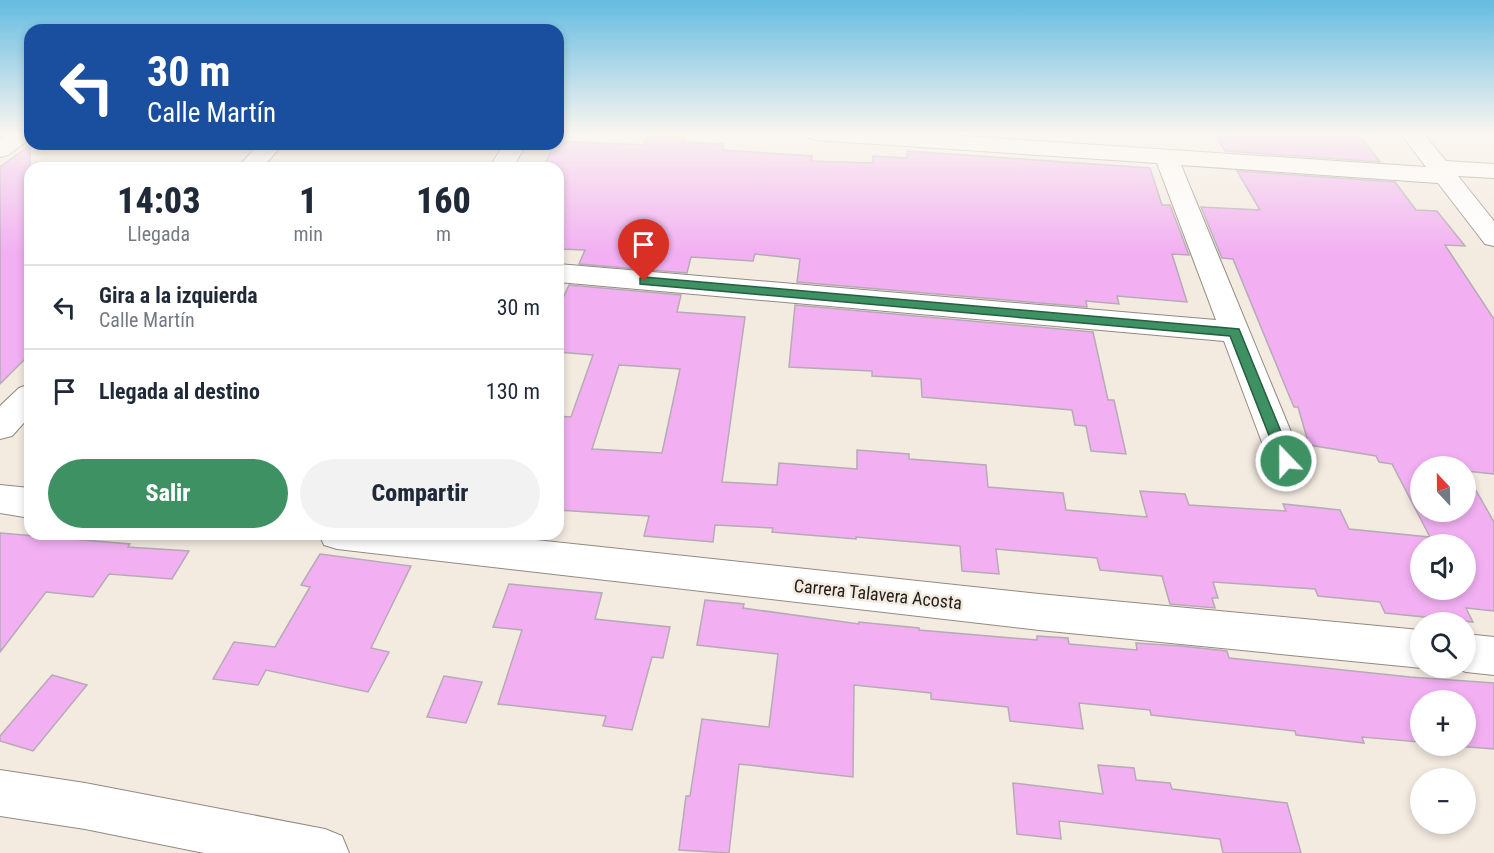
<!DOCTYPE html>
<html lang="es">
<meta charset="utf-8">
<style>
:root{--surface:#fff;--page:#f2f2f3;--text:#1f2937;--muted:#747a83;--line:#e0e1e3;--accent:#3d9163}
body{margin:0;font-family:"Roboto Condensed",sans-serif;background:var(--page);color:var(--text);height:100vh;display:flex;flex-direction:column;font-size:22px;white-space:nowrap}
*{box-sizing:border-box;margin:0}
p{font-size:20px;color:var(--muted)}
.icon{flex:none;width:33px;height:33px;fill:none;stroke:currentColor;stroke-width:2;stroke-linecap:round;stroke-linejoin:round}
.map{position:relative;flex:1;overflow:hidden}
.drawer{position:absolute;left:24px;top:162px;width:540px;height:378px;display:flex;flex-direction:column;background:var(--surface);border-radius:18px;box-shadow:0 3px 9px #0003}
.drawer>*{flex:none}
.guide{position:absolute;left:24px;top:24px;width:540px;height:126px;border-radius:18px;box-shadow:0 3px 9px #0003;background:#1a4fa0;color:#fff;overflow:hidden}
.needle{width:39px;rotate:338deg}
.tools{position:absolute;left:1410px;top:456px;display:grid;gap:12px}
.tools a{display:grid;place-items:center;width:66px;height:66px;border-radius:50%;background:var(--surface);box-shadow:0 3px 9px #0003;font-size:30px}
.pin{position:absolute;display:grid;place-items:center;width:51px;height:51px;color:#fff;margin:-62px -26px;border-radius:50% 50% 50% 0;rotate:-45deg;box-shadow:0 0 6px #0007}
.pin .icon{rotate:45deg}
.me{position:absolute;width:66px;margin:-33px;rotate:338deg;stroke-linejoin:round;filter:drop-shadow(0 0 4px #0008)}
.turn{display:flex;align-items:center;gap:21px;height:126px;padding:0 24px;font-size:27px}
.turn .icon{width:78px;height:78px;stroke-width:2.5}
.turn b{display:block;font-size:42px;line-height:51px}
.eta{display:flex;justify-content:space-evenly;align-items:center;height:102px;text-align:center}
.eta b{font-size:36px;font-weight:800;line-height:42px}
.action{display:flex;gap:12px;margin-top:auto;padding:12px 24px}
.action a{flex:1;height:69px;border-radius:36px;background:var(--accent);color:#fff;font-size:24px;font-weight:800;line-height:69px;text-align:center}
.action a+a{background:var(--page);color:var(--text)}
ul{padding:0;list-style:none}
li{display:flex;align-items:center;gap:18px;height:84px;padding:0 24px;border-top:2px solid var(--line)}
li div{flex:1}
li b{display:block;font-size:22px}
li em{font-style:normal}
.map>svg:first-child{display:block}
.building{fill:#f2b0f2;stroke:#b5abb5;stroke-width:1.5;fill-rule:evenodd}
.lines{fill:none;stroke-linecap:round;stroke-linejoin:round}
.street-casing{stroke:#928a81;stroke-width:2}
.street{fill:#fff;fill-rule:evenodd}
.route{fill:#3d9163;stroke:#285e40;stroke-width:1.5}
.labels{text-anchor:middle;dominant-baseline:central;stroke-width:5;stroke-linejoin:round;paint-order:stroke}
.street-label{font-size:18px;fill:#211e1a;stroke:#f3eae0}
</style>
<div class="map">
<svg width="1494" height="853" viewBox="0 0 1494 853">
<rect width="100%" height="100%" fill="#f3eae0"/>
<!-- building -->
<g class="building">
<polygon points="1215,133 1358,133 1380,162 1225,151"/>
<polygon points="648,135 686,136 684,142 724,144 723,150 812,156 811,161 873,163 873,156 907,158 907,151 1150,168 1162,205 1170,205 1189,255 1172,254 1187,302 1117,296 1119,304 1086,301 1087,307 797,282 800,259 755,254 753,261 691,257 687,273 579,264 585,250 558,249 558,168 543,167 555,144 558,144 558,141 644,145"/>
<polygon points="30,145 30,354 0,384 0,167"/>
<path d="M1237,171L1395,182L1416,210L1437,211L1465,246L1445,245L1494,319V474L1466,471V466H1420V512H1466V473L1494,522V611L1466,608L1473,622L1385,613L1380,602L1318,596L1315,589L1213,582L1218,598H1212L1215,608L1170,604L1162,576L1100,570L1097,558L996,549L999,574L962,571L960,546L856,537V539L772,532L773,528L715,525L713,542L644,536L649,516L558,510V416L571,417L593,355L558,352V309L569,285L681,295L677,312L745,317L722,482L777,485L779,463L857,469V450L909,454V459L986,465L988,487L1063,493L1066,510L1147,517L1140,491L1185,494L1189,505L1286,511L1283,504L1340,510L1349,529L1430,537L1392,464L1379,462L1376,456L1309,445L1298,407H1294L1286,388L1233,259L1222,258L1201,207L1260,210ZM619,365L680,369L662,453L592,449ZM1420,544H1466V590H1420Z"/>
<polygon points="795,305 1093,332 1108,400 1114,400 1126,454 1091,451 1086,426 1075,425 1072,410 922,397 921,379 872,376 872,371 789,367"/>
<polygon points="0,533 130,544 128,547 189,551 172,579 109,574 93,597 46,592 0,652"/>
<polygon points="320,554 411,566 371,648 389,652 368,692 266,670 258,685 213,679 234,642 275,647 310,587 301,585"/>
<polygon points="509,584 602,593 595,619 670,627 663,658 652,657 632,730 603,726 606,716 498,704 522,630 493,627"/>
<polygon points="705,600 744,604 743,608 859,624 859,622 919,628 919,630 1037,640 1037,636 1068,638 1069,644 1137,650 1136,643 1181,646 1227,651 1229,658 1410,677 1494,683 1494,749 1456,746 1466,746 1466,700 1420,700 1420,742 1362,737 1364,743 1296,735 1295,731 1151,715 1150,710 1079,703 1083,729 1010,721 1008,707 931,699 931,693 854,685 853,777 739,764 729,853 679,850 686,796 690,796 702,719 769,727 778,654 697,645"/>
<polygon points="52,675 87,685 33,751 0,741 0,736"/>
<polygon points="444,676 482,682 466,723 427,717"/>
<polygon points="1098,765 1134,768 1136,780 1170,783 1172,789 1287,803 1301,853 1223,853 1220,839 1059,821 1061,839 1017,834 1013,783 1103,794"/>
</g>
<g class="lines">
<defs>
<g id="street">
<polygon points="8,133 30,133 30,139 8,155 0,157 0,139"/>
<polygon points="806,133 918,133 1426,167 1400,133 1423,133 1446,161 1494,164 1494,178 1458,176 1494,221 1494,246 1485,244 1438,183 1181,165 1303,461 1298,470 1286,474 1274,470 1269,461 1224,341 558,282 558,264 1216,320 1157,163 817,140 809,138"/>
<polygon points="259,144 283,144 262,168 237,168"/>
<polygon points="504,144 526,144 513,168 489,168"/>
<polygon points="30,384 30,416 12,436 0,439 0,406 19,388"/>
<polygon points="0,485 30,488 30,518 0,513"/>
<polygon points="319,534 481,534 1039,594 1420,630 1422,668 1039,630 337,549 324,545"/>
<polygon points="1466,634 1494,637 1494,675 1466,672 1454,668 1466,668"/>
<polygon points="0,770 85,783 325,829 342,836 349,853 204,853 85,829 0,816"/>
</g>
</defs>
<!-- street casing -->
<use href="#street" class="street-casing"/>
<!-- street -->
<use href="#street" class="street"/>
</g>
<!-- sky -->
<linearGradient id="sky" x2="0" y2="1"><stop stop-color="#64bce1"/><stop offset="0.53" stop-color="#faf6f1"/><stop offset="1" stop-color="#faf6f1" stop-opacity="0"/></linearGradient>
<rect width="1494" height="252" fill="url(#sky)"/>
<!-- route -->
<polygon class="route" points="644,277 1239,329 1293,461 1291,465 1281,465 1279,461 1230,336 640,284 640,278"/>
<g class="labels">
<!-- street labels -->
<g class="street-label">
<text transform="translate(878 594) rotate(6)">Carrera Talavera Acosta</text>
</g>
</g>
</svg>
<div class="tools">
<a><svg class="needle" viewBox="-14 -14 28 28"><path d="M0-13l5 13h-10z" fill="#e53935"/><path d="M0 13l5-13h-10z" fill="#747a83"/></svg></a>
<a><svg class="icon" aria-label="sound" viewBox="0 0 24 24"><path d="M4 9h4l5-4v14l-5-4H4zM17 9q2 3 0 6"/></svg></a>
<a><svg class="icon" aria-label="search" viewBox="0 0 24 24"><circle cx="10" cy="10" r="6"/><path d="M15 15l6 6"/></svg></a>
<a>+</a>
<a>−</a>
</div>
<div class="pin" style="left:644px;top:281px;background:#d93025"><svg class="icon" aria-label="arrive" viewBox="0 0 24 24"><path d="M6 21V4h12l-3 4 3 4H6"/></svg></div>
<svg class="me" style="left:1286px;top:461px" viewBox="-20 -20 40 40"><circle r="17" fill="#3d9163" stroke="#fff" stroke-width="3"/><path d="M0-11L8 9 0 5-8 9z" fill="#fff"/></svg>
<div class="guide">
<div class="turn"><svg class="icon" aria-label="left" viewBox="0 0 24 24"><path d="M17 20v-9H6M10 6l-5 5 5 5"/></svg><div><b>30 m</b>Calle Martín</div></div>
</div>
<section class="drawer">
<div class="eta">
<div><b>14:03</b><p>Llegada</p></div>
<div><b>1</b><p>min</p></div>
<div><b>160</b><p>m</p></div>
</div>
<ul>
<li><svg class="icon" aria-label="left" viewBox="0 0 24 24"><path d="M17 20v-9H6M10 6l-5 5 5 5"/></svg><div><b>Gira a la izquierda</b><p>Calle Martín</p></div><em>30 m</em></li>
<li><svg class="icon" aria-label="arrive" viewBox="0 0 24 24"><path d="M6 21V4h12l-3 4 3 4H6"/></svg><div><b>Llegada al destino</b></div><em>130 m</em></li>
</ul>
<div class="action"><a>Salir</a><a>Compartir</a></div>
</section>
</div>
